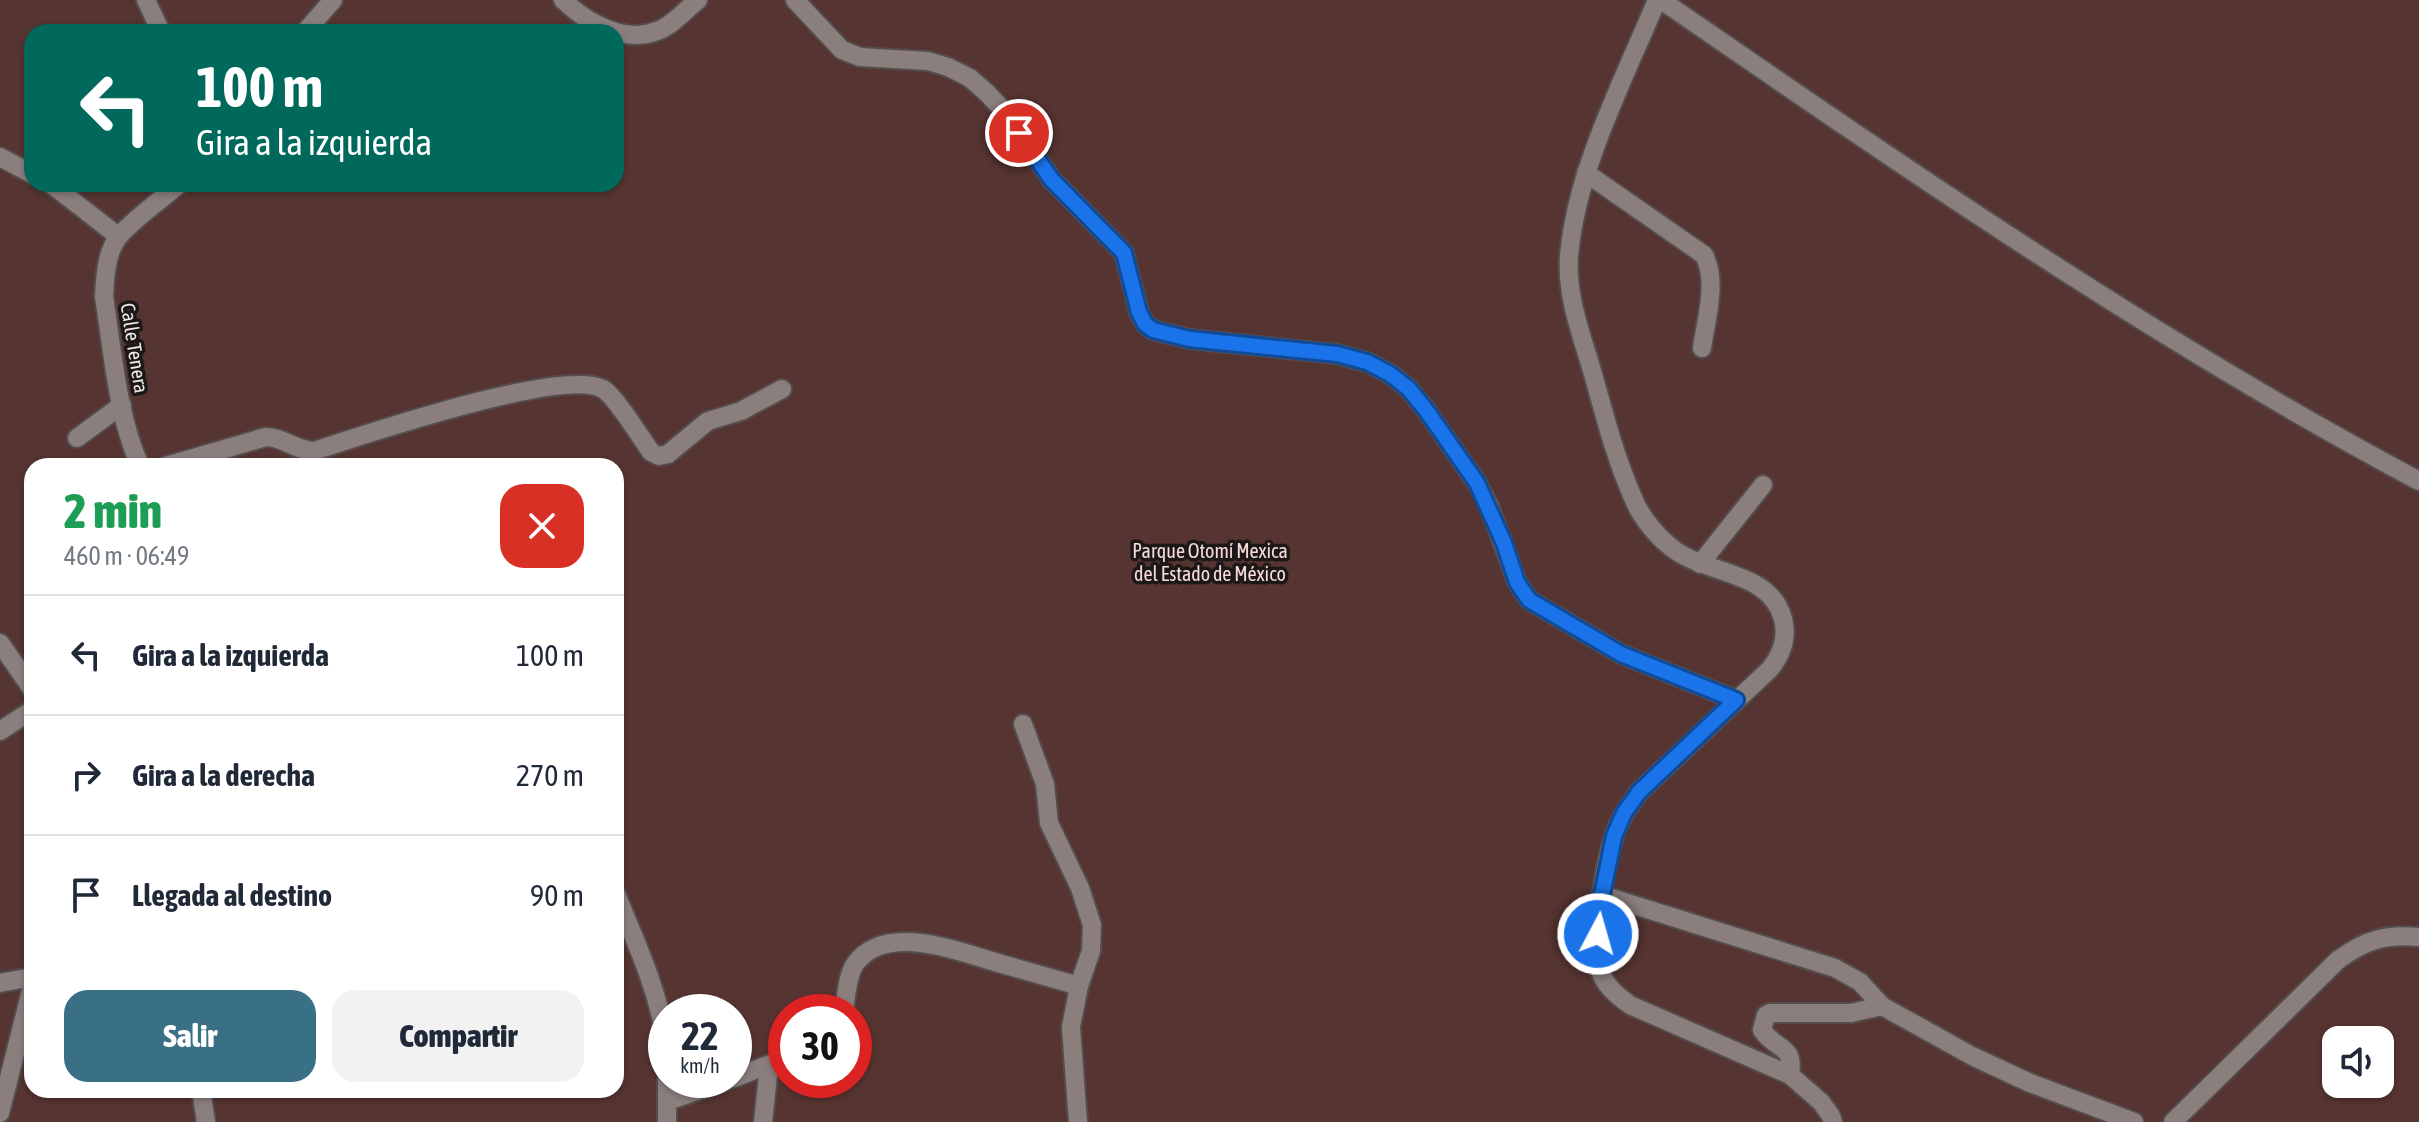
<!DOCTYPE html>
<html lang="es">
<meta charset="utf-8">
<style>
:root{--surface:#fff;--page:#f2f2f3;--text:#1f2937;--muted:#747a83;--line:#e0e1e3;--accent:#3a7086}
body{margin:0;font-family:"Asap Condensed",sans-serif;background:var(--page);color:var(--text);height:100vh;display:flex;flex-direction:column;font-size:30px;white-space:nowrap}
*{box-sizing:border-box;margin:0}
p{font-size:26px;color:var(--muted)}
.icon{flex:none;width:44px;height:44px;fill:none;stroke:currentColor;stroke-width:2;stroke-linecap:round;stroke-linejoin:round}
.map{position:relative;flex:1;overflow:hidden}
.details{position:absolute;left:24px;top:458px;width:600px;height:640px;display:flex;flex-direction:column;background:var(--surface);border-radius:24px;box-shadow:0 2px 6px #0004}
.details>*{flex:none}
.top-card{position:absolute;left:24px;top:24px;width:600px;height:168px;border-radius:24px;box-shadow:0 2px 6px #0004;background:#00695c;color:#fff;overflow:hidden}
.controls{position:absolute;left:2322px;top:1026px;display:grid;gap:16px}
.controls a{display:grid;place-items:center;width:72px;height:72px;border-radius:16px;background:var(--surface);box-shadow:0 2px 6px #0004;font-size:40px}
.speed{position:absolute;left:648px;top:994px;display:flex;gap:16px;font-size:40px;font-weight:700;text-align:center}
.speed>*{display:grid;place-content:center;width:104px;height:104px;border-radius:50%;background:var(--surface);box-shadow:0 2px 6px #0004;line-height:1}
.speed small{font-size:20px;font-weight:400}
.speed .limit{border:12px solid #d22;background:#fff;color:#111}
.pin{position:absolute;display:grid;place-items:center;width:68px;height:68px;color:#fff;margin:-34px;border:4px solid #fff;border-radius:50%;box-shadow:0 2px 8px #0007}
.me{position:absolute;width:88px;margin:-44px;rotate:6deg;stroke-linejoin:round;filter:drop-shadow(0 0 6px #0008)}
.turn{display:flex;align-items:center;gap:28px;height:168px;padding:0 40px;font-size:36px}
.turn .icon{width:104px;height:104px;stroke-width:2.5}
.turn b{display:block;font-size:56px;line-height:68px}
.round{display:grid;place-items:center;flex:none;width:84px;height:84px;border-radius:24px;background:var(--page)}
.head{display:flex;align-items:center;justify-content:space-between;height:136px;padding:0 40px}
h1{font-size:48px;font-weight:800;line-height:60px;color:#1e9e55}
.cta{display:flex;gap:16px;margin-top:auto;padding:16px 40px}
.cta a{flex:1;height:92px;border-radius:24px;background:var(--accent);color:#fff;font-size:32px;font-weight:800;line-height:92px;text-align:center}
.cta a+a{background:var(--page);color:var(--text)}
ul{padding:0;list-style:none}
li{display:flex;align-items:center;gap:24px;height:120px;padding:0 40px;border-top:2px solid var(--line)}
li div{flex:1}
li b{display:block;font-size:30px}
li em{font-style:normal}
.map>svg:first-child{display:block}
.green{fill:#563431;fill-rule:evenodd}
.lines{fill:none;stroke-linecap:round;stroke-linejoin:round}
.street-casing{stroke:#554d4d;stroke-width:22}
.street{stroke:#8b7f7e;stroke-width:18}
.route-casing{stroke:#114b97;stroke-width:20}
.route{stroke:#1a73e8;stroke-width:14}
.labels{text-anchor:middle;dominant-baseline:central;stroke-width:7;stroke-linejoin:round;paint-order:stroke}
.street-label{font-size:20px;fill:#efe9e8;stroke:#1c1817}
.park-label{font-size:20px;fill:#f8dbd8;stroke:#1c1817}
</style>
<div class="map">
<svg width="2419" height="1122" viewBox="0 0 2419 1122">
<rect width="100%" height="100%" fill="#382e2d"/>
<!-- green -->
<path class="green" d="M0,0H2419V1122H0ZM32,32H616V184H32ZM32,466H616V1090H32ZM666,1012H734V1080H666ZM786,1012H854V1080H786ZM2336,1040H2380V1084H2336Z"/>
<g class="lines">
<defs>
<g id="street">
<polyline points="146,0 161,32"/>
<path d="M563,0C586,22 623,44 657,31C672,26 685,10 698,0"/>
<polyline points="795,0 842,50 860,57 928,61 948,67 970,78 987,93 1005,112 1052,180 1124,253 1139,312 1145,324 1153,330 1189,339 1337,354 1367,362 1390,374 1409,389 1426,410 1477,483 1489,506 1517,582 1529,600 1621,654 1736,700"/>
<path d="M1657,0C1624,79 1576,171 1569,256C1566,297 1582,336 1593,374C1605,417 1616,460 1634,500C1642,519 1659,539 1676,551C1711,575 1771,572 1783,619C1788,638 1782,654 1770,669L1639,792C1629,806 1619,820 1614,836C1605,864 1592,939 1599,967C1603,984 1616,995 1630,1005L1790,1075L1821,1102L1831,1116L1833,1122"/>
<path d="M1661,0C1908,170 2154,340 2419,481"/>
<polyline points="305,32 333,0"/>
<polyline points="0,157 32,174"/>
<path d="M1586,173L1704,255C1718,282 1706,319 1702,348"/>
<polyline points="51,184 118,236"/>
<polyline points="77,438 122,405"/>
<path d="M140,466C117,414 113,353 104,297C105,277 106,251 120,235C135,218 161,200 179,184"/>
<path d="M166,466L266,437C284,437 296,451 314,451C364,435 563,367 603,389C616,397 641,438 651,452L659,456L668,454L708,421L741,411L782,389"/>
<polyline points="1700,564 1763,485"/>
<polyline points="0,643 32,689"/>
<polyline points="1023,724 1045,784 1049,823 1080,888 1092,925 1091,951 1079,986 1071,1027 1078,1122"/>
<polyline points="0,731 32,710"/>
<path d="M616,894C636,943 659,991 666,1044"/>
<polyline points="1602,895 1835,968 1860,982 1882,1006 1972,1056 2030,1083 2134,1122"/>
<polyline points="0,983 32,977"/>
<path d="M844,1012C846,998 847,976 855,964C885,922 957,951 995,962C1023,970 1051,978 1079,986"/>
<path d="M1790,1075C1795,1044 1776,1051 1762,1030L1766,1015L1770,1013H1851L1882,1006"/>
<polyline points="734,1078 786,1058"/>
<polyline points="201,1090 206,1122"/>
<polyline points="668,1101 728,1080"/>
<polyline points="0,1113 32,987"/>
<polyline points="667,1122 667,1080"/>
<polyline points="763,1122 769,1066"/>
<path d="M2173,1122L2338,960C2365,940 2385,934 2419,937"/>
</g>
</defs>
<!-- street casing -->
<use href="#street" class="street-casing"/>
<!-- street -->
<use href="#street" class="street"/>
</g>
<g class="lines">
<defs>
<polyline id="route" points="1019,133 1052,180 1124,253 1139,312 1145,324 1153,330 1189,339 1337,354 1367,362 1390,374 1409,389 1426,410 1477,483 1504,543 1517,582 1529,600 1621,654 1736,700 1639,792 1624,813 1614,836 1602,895 1598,934"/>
</defs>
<!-- route casing -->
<use href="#route" class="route-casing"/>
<!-- route -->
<use href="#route" class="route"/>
</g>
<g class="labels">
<!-- street labels -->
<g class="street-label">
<text transform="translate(135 348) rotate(81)">Calle Tenera</text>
</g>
<!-- park labels -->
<g class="park-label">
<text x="1210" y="550">Parque Otomí Mexica<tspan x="1210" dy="23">del Estado de México</tspan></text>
</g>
</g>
</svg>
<div class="controls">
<a><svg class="icon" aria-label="sound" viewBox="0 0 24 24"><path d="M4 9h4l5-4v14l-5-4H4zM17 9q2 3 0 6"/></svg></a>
</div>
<div class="speed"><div>22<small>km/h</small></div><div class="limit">30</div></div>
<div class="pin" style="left:1019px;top:133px;background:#d93025"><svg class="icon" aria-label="arrive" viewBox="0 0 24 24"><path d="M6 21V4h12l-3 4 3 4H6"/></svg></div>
<svg class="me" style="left:1598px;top:934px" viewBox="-20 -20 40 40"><circle r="17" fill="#1a73e8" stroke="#fff" stroke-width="3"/><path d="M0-11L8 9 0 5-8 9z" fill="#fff"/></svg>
<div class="top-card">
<div class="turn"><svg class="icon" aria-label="left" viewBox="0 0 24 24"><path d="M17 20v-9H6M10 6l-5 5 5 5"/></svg><div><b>100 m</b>Gira a la izquierda</div></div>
</div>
<section class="details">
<div class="head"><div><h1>2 min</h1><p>460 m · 06:49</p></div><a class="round" style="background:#d93025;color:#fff"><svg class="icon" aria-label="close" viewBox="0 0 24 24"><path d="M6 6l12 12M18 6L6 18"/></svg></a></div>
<ul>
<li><svg class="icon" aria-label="left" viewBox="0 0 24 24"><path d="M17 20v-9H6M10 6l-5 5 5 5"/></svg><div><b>Gira a la izquierda</b></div><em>100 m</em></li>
<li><svg class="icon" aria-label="right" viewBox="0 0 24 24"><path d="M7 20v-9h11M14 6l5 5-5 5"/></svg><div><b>Gira a la derecha</b></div><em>270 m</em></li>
<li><svg class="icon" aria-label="arrive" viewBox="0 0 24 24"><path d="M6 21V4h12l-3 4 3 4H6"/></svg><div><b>Llegada al destino</b></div><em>90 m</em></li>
</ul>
<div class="cta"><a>Salir</a><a>Compartir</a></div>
</section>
</div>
